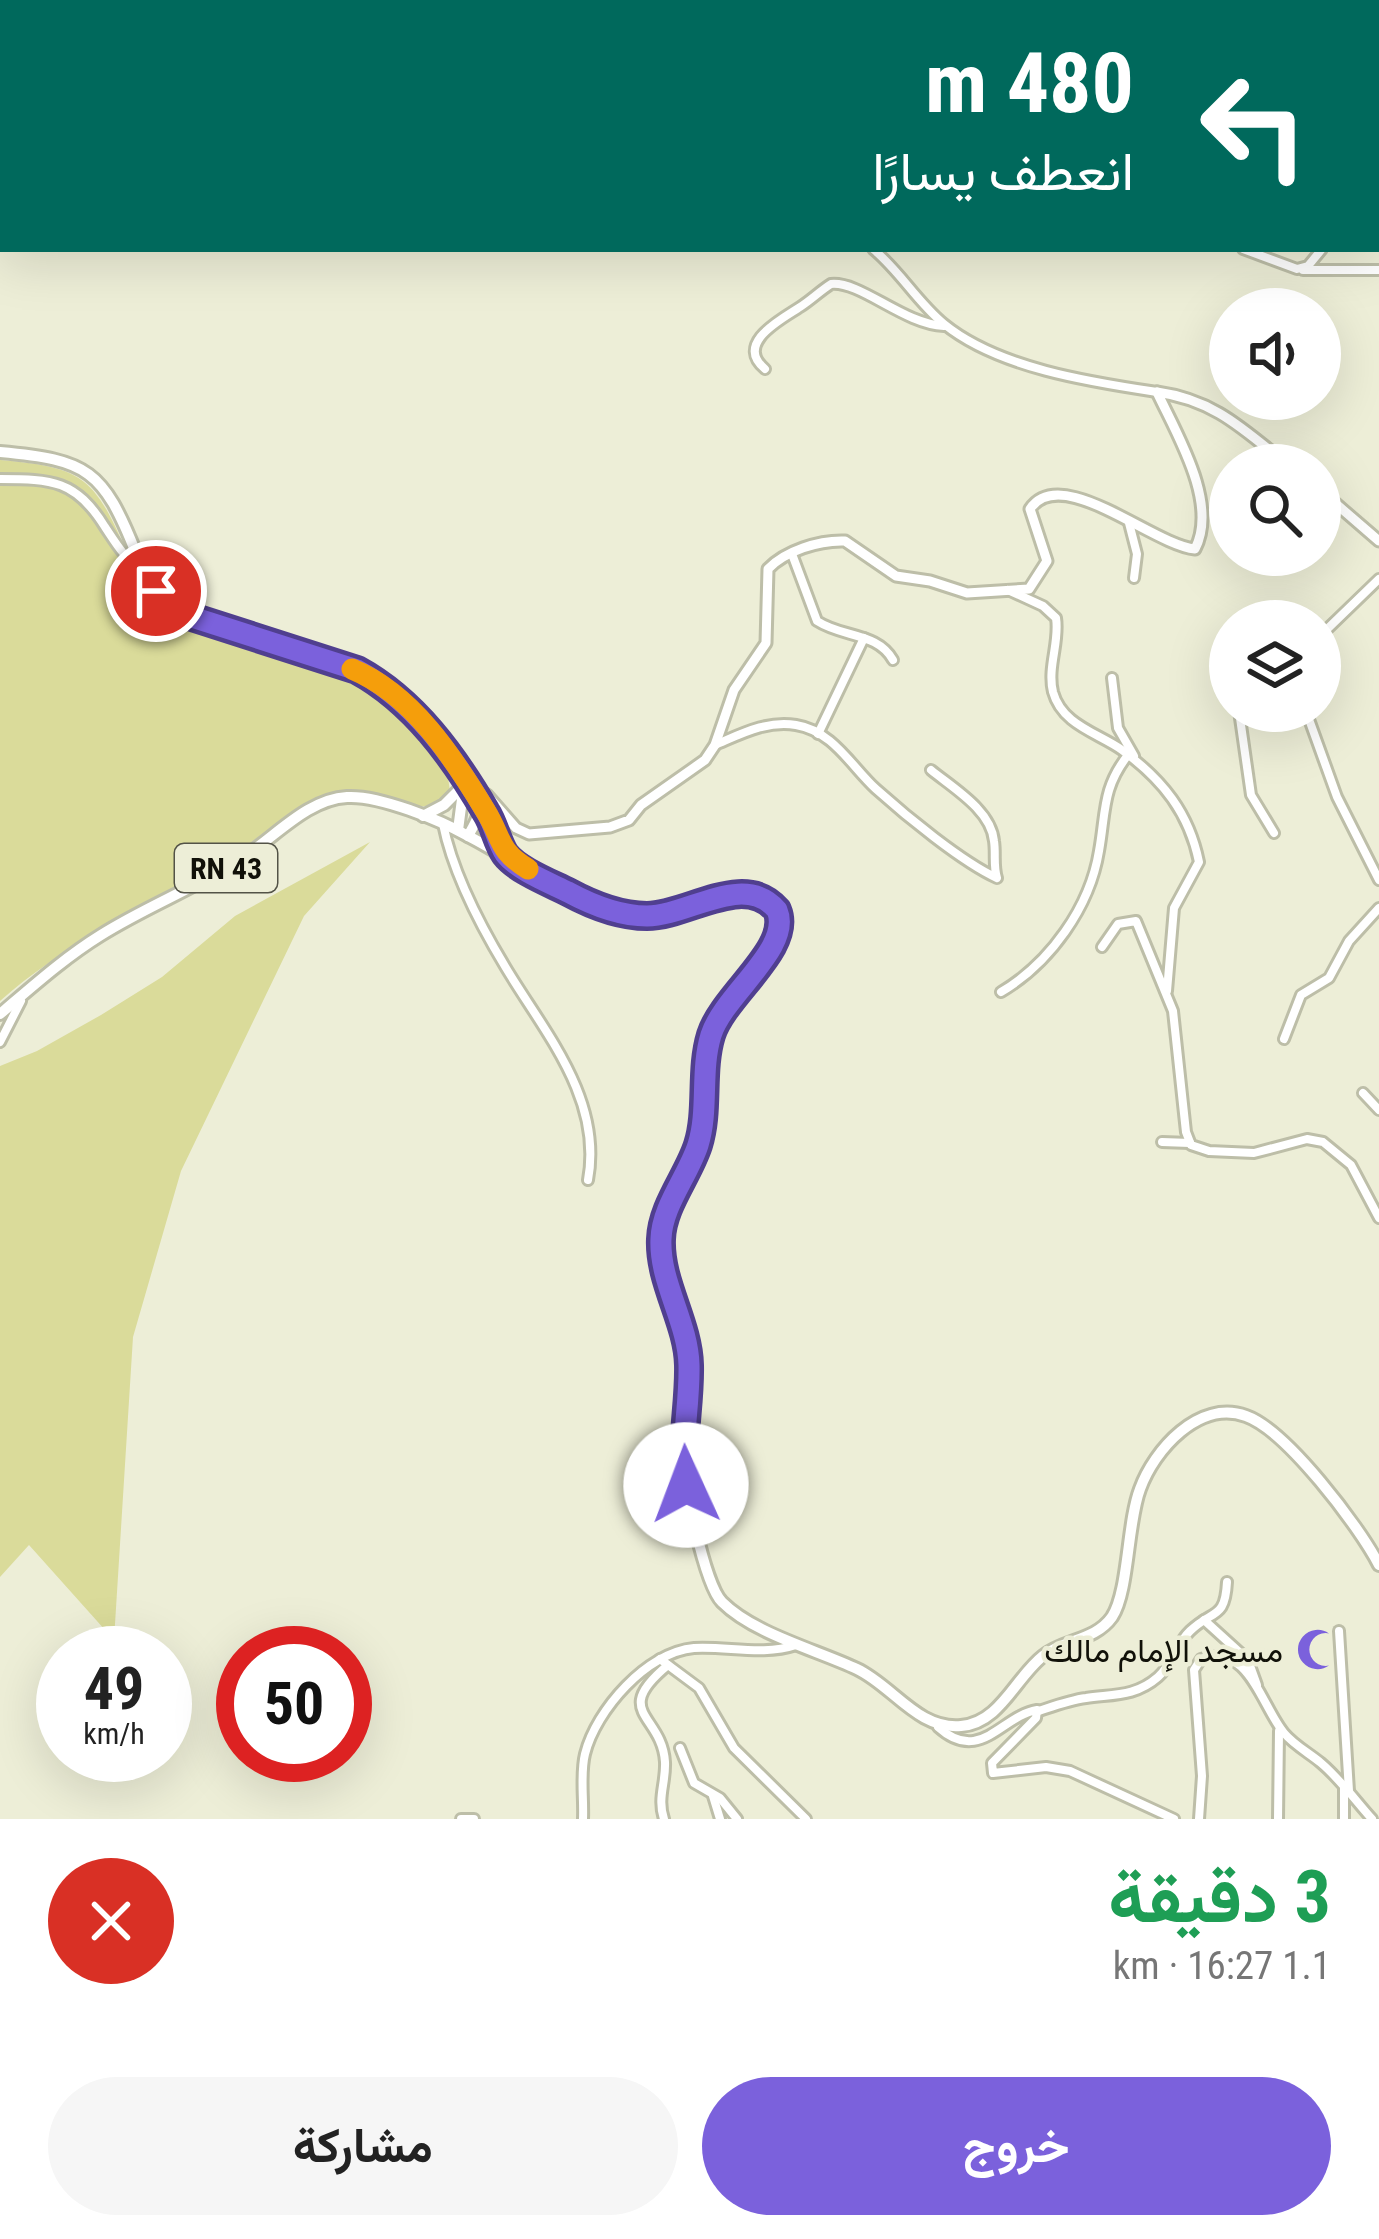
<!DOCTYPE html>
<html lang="ar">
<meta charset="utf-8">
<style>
:root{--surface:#fff;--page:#f6f6f6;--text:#222;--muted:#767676;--accent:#7b61dc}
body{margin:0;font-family:"Roboto Condensed",Vazirmatn,sans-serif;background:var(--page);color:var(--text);direction:rtl;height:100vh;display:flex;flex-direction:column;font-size:45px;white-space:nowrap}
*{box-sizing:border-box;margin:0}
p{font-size:39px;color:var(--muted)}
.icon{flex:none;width:66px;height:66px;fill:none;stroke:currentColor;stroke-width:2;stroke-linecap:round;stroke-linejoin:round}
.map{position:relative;height:1819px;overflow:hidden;direction:ltr}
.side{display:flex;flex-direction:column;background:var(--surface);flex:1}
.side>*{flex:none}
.banner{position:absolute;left:0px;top:0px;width:1380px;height:252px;box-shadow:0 12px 48px #0002;direction:rtl;background:#00695c;color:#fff;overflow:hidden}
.controls{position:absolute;left:1209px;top:288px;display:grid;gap:24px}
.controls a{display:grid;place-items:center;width:132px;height:132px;border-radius:50%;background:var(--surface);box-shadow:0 12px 48px #0002;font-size:60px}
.speed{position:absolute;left:36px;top:1626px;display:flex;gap:24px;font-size:60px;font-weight:700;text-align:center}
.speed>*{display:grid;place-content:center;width:156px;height:156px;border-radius:50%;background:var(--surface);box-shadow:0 12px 48px #0002;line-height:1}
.speed small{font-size:30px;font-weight:400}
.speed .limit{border:18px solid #d22;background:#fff;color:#111}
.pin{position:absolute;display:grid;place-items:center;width:102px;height:102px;color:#fff;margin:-51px;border:6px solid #fff;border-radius:50%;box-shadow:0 3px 12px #0007}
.me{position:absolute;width:132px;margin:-66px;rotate:358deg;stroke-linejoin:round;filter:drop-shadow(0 0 9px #0008)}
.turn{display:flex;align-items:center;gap:42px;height:252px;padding:0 48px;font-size:54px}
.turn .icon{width:156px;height:156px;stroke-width:2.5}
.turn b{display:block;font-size:84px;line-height:102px}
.round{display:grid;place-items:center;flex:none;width:126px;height:126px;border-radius:63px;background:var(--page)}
.summary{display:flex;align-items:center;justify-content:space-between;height:204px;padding:0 48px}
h1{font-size:72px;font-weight:700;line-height:90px;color:#1e9e55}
.button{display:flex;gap:24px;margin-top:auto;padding:24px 48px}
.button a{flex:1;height:138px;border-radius:72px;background:var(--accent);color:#fff;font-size:48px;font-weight:700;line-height:138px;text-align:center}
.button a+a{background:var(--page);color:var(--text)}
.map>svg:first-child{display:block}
.green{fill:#dadb9a}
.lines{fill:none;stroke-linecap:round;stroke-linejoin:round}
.minor-casing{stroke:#bdbea8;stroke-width:14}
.tertiary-casing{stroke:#bdbea8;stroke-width:15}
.secondary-casing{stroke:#bdbea8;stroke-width:16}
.primary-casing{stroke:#bdbea8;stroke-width:16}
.minor{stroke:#fff;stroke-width:8}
.tertiary{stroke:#fff;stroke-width:9}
.secondary{stroke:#fff;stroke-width:10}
.primary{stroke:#fff;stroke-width:10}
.route-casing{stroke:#503f8f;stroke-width:30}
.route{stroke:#7b61dc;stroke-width:21}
.slow{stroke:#f59e0b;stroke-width:21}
.labels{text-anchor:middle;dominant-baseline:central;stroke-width:9;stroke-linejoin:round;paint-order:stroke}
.shield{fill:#edeed7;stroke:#535347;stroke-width:3}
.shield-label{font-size:30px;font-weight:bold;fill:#111109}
.poi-label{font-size:33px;fill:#111109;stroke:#edeed7;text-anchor:end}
</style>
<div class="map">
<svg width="1379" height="1819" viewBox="0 0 1379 1819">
<rect width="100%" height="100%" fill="#edeed7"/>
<!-- green -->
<g class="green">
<path d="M0,460C84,467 95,478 128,555L116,559L128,589L149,606L200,631L371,688L400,709L448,777L450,792C419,830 370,779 329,795C283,814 247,849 204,873C133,913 62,946 0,1001Z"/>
<polygon points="370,842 304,916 181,1171 133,1337 114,1640 29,1545 0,1577 0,1066 37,1051 101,1015 162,977 235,916"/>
</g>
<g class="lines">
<defs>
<g id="minor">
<polyline points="798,0 802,3"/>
<polyline points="1000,0 1002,3"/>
<polyline points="1136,0 1138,3"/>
<polyline points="654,3 654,0"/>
<polyline points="1377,197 1379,195"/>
<path d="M873,249C900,271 917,302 944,324C998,368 1090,382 1157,392"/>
<polyline points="1243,249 1297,269 1308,266 1322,249"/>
<polyline points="1303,270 1379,270"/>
<path d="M765,369C734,343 782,319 800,307C811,300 820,291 831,284C861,281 903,324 944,326"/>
<path d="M0,479C52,479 76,480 105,527C117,545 124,558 143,570"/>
<polyline points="1129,523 1137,554 1134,578"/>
<path d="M792,554L817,621C843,638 877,632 893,660"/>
<path d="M1008,590L1043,606L1056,618C1060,642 1047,667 1053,692C1062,725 1098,733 1122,750C1163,780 1189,813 1199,862L1174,908L1167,991"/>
<polyline points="1320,636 1379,579"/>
<polyline points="1112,678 1118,728 1134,756"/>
<polyline points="1239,711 1251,795 1274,833"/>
<polyline points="1306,711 1337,797 1379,880"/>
<polyline points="818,734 864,638"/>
<path d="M715,745C741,734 767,720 796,725C833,731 851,766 876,789C906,816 962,862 997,878C993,865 996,854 994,841C991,810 953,788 931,770"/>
<path d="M443,824C453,874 480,925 506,968C545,1033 603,1099 588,1180"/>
<polyline points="1102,947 1118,924 1136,921 1173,1011 1186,1132 1191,1145 1209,1151 1254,1153 1307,1139 1323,1142 1351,1165 1379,1218"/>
<path d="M1001,992C1050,963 1090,907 1099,851C1106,812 1102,788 1128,755"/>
<polyline points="1284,1039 1301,995 1329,978 1349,941 1379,908"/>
<polyline points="0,1042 21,1001"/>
<polyline points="1363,1093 1379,1110"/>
<polyline points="1162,1142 1190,1143"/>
<polyline points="1204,1620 1248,1660 1257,1685"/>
<polyline points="1339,1631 1349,1791"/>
<polyline points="660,1659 699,1688 734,1748 806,1819"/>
<path d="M1039,1711C1054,1706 1070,1700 1086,1698C1113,1694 1135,1697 1158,1677C1173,1664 1176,1644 1190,1631C1213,1609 1225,1620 1227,1582"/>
<path d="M938,1727C980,1765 1001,1716 1037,1710L1036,1718L992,1763L993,1773L1046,1767L1070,1771L1174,1819"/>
<polyline points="680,1748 694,1783 720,1798 737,1819"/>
<polyline points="713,1796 720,1819"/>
<polyline points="461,1819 474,1819"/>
<path d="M583,1819C584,1798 580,1774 585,1754C596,1710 647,1652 694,1648C728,1646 763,1656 796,1645"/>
<path d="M664,1819C657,1798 666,1783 665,1762C662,1714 610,1713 668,1665"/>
<path d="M1199,1819L1202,1776L1194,1670L1201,1659C1248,1641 1262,1707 1284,1733C1294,1745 1309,1753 1321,1763C1340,1779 1355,1800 1372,1819"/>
<polyline points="1278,1819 1279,1731"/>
<polyline points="1344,1819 1344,1786"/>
</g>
<g id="tertiary">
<path d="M1157,392C1215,400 1244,430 1288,465"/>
<polyline points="1320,490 1379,541"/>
<path d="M467,782L487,795L516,828L529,834L610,827L629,820L641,805L705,760L715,745L734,690L766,643L768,569C785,551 819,540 845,541L896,576L930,581L967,593L1029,589L1047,561L1030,509C1061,463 1153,545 1195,549C1219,503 1176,433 1157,392"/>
</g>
<path id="secondary" d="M468,836C524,864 585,918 651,916C686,914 747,872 775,908C798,938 751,970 735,991C725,1004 717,1019 711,1035C700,1071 709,1110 698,1145C688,1176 662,1206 661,1239C659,1278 683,1318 688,1357C692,1387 682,1417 682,1447C682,1475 704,1584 722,1602C754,1634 817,1650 857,1669C893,1686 918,1730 961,1726C1000,1723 1015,1678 1043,1656C1064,1639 1095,1641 1112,1617C1129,1591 1127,1523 1140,1489C1154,1450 1199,1399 1246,1416C1286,1430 1359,1526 1379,1565"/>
<g id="primary">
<path d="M0,452C88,460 103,470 136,553C144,573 154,593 172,606C220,640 301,653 357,670C404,696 432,734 462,777C468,785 476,792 478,801C482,814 474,825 468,836C440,820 379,795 347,797C308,799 276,836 245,856C200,886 147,906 101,935C64,958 33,986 0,1014"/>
<polyline points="481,804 505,855"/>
<polyline points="423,816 444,805 463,786"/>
<polyline points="458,830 464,784"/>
</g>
</defs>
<!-- minor casing -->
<use href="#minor" class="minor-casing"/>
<!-- tertiary casing -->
<use href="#tertiary" class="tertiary-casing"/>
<!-- secondary casing -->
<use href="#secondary" class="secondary-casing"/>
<!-- primary casing -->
<use href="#primary" class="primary-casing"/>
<!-- minor -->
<use href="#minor" class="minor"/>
<!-- tertiary -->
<use href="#tertiary" class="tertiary"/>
<!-- secondary -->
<use href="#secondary" class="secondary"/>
<!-- primary -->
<use href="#primary" class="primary"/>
</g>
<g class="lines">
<defs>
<path id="route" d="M156,591L192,617L357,670C414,701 454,757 486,812C494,824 497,842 505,854C517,870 550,883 568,892C592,905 619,916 647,916C688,916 744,871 777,910C793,948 724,994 711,1035C700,1071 709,1110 698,1145C688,1176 662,1206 661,1239C659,1282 688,1322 689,1365C690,1406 680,1444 686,1485"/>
</defs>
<!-- route casing -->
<use href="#route" class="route-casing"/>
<!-- route -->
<use href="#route" class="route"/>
<!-- slow -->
<path class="slow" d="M352,669C412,694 453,757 485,810C503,839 497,850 528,869"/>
</g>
<!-- icons -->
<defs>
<symbol id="mosque-bare" viewBox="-9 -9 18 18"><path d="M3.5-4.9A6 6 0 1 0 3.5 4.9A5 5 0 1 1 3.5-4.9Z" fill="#7b61dc" stroke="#edeed7" stroke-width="2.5" paint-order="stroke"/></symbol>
</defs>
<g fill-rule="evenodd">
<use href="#mosque-bare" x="1288" y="1620" width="59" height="59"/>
</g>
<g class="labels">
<!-- shield labels -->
<rect class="shield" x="175" y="844" width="102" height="48" rx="9"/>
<g class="shield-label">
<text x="226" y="868">RN 43</text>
</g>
<!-- poi labels -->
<g class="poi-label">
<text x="1283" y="1650">مسجد الإمام مالك</text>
</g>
</g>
</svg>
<div class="controls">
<a><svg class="icon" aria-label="sound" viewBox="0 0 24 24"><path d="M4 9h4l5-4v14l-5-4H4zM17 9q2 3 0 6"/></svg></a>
<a><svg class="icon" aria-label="search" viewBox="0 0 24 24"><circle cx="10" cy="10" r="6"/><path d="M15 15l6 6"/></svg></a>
<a><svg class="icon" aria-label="layers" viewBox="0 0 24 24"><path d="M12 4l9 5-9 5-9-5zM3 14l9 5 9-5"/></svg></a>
</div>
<div class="speed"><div>49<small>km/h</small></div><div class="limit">50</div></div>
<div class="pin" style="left:156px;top:591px;background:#d93025"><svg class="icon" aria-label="arrive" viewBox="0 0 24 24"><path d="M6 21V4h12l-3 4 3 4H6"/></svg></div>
<svg class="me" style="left:686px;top:1485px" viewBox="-20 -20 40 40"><circle r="19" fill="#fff"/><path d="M0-13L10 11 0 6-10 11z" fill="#7b61dc"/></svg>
<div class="banner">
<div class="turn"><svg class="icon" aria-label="left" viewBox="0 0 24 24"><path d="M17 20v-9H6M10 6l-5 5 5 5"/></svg><div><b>480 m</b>انعطف يسارًا</div></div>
</div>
</div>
<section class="side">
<div class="summary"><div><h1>3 دقيقة</h1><p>1.1 km · 16:27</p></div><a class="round" style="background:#d93025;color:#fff"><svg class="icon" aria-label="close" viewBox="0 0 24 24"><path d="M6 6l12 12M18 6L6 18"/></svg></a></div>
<div class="button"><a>خروج</a><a>مشاركة</a></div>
</section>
